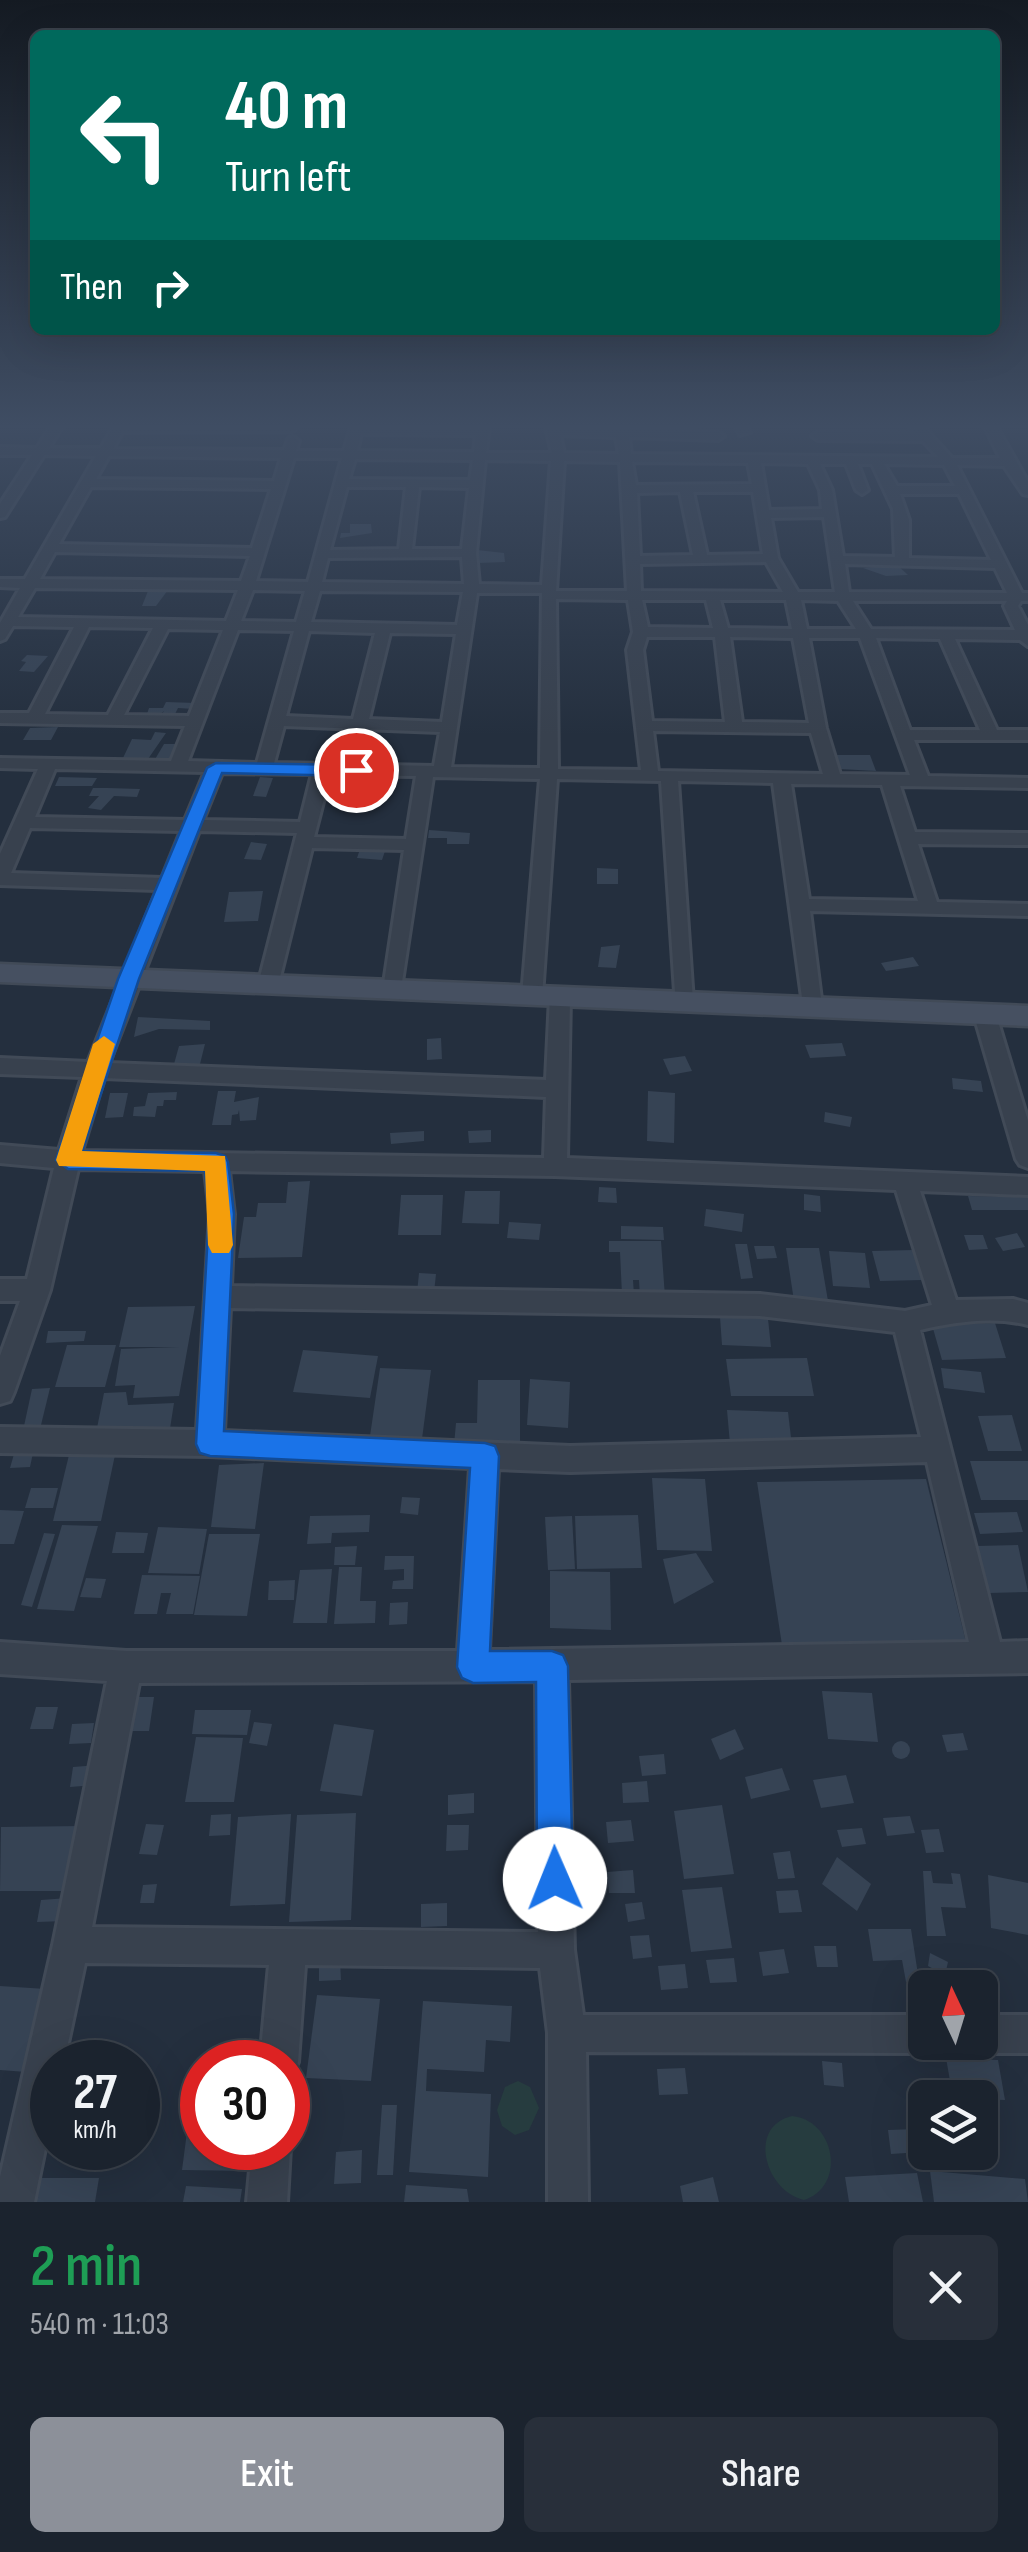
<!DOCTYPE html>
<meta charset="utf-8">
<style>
:root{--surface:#1b232e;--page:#282f3a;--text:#f1f3f6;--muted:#a0a4aa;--line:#39404a;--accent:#8c9099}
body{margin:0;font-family:"Sofia Sans Condensed",sans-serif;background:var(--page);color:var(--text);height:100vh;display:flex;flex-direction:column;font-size:38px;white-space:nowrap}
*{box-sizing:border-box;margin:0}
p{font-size:32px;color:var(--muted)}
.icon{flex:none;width:55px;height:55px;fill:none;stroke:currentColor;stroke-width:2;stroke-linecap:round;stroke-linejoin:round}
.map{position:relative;height:2202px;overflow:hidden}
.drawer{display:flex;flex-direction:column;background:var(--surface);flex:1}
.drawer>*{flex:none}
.top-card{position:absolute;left:30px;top:30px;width:970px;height:305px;border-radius:15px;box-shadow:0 10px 40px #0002,0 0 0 2px var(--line);background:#00695c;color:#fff;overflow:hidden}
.needle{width:65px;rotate:356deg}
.tools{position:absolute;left:908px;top:1970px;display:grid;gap:20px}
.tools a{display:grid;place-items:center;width:90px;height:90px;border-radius:15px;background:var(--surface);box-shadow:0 10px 40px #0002,0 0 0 2px var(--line);font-size:50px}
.speed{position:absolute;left:30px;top:2040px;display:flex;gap:20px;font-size:50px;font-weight:700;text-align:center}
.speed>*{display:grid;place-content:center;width:130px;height:130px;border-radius:50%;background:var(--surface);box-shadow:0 10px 40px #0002,0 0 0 2px var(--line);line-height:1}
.speed small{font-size:25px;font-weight:400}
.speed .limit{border:15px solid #d22;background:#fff;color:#111}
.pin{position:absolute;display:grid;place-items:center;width:85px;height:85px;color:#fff;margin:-42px;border:5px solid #fff;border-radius:50%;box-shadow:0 2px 10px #0007}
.me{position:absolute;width:110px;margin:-55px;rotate:359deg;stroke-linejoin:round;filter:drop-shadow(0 0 8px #0008)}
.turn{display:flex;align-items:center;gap:35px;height:210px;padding:0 30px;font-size:45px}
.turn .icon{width:130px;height:130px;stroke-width:2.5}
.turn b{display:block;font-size:70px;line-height:85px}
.then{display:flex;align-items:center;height:95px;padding:0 30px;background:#0003;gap:20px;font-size:38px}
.round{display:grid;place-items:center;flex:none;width:105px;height:105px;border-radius:15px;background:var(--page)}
.head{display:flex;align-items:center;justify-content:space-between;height:170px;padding:0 30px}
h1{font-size:60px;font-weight:600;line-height:75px;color:#1e9e55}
.action{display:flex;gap:20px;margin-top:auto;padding:20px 30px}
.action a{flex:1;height:115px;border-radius:15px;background:var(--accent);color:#fff;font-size:40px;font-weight:600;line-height:115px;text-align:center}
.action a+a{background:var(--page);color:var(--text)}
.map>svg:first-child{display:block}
.green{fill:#263c3f}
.building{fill:#364354}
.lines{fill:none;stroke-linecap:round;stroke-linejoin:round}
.street-casing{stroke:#414a57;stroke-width:6}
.secondary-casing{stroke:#414a57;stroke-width:5}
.street{fill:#38414e;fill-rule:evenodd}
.secondary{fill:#465061;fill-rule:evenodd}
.route{fill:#1a73e8;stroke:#114b97;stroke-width:2.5}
.slow{fill:#f59e0b}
</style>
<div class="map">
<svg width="1028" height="2202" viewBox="0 0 1028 2202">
<rect width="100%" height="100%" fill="#242f3e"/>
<!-- green -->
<g class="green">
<polygon points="518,2081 530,2087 539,2108 529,2130 515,2135 502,2126 497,2110 505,2087"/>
<path d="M792,2116C835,2120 847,2186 804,2200C766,2192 746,2127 792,2116Z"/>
</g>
<!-- building -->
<g class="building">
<polygon points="350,524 371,524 372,533 340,538 341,533 350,533"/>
<polygon points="477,550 504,553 505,562 478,563"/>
<polygon points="897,565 908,575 886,576 863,568"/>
<polygon points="168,590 156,606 142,606 148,591"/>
<polygon points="27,655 48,656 34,672 19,671 26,662 21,661"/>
<polygon points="166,702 196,703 194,709 178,708 174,716 161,716 164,711 159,715 147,714 149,708 163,708"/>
<polygon points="58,727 51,740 23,740 30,728"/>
<polygon points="155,732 166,733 148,759 123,758 132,739 151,740"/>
<polygon points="164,744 179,744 173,762 154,761"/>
<polygon points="835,755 870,755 876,771 839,769"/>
<polygon points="59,777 97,778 92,786 55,786"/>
<polygon points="260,777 273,778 266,797 253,796"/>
<polygon points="93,788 108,788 140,789 137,797 114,796 101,810 88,808 99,796 89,796"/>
<polygon points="429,830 470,833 469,844 447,844 447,838 428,838"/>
<polygon points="251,842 267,844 261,860 244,859"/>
<polygon points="361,846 386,848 382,860 357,858"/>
<polygon points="597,868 618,869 618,884 597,884"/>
<polygon points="263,891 258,921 224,922 229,892"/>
<polygon points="620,945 616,968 598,967 601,947"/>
<polygon points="913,957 919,966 886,971 881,963"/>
<polygon points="138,1017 210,1021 210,1030 159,1029 134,1037"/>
<polygon points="441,1038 442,1059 427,1060 427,1039"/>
<polygon points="842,1043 846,1056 810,1058 805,1045"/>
<polygon points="205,1044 200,1064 174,1064 179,1046"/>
<polygon points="685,1056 692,1071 670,1075 663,1059"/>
<polygon points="952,1078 981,1081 983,1092 953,1089"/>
<polygon points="218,1091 236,1091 234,1102 259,1097 256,1120 240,1121 239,1110 238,1114 232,1115 231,1125 212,1125"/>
<polygon points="648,1091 675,1093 674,1143 647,1141"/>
<polygon points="177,1092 176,1100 164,1100 163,1106 157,1106 155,1117 133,1116 134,1107 145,1106 148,1093"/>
<polygon points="110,1093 128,1093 123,1117 105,1118"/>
<polygon points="825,1112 852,1117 850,1127 824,1122"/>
<polygon points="491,1130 491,1142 469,1143 468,1131"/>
<polygon points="424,1131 424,1141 391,1144 390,1133"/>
<polygon points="310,1181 302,1257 238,1258 244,1217 256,1217 258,1203 286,1203 288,1182"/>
<polygon points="599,1187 616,1188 617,1203 598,1202"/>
<polygon points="465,1191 500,1191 499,1224 462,1223"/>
<polygon points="804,1194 820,1196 821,1212 804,1210"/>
<polygon points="401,1195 443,1195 441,1235 398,1235"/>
<polygon points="968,1196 1028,1197 1028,1210 972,1210"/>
<polygon points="706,1209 744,1214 742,1232 704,1226"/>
<polygon points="509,1222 541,1224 539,1240 507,1238"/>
<polygon points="621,1226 663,1227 664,1240 621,1239"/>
<polygon points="1017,1233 1025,1247 1003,1251 995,1238"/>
<polygon points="964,1235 983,1235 988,1249 969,1250"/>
<polygon points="609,1241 661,1241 665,1297 640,1297 639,1280 633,1280 634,1295 622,1295 620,1252 609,1252"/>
<polygon points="735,1244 747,1244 753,1278 741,1279"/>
<polygon points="754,1246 774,1246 777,1258 757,1259"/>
<polygon points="786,1248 819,1248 828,1301 794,1301"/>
<polygon points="914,1250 922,1280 880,1281 872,1251"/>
<polygon points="829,1251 865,1253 870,1288 833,1286"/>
<polygon points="419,1273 436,1274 434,1293 417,1293"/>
<polygon points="195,1306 179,1396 133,1398 135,1385 115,1386 121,1349 179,1347 119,1347 128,1307"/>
<polygon points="720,1317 768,1319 771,1347 722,1345"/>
<polygon points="995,1323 1006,1358 942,1360 932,1325"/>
<polygon points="48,1331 86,1331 84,1341 46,1343"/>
<polygon points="67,1345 116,1345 105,1387 55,1387"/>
<polygon points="303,1350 378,1356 370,1398 293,1392"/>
<polygon points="807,1358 814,1396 731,1396 726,1359"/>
<polygon points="380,1368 431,1370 422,1439 370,1436"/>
<polygon points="941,1368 981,1372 985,1393 944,1388"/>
<polygon points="530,1379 570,1382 568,1428 527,1425"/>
<polygon points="478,1380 520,1380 520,1445 454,1445 456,1423 477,1423"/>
<polygon points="50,1388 41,1425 24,1426 32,1389"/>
<polygon points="126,1392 128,1405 174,1403 169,1435 95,1438 104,1393"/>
<polygon points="727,1410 788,1412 792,1446 730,1444"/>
<polygon points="1012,1415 1022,1451 988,1451 978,1416"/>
<polygon points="33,1453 30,1467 10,1468 14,1454"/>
<polygon points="69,1455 115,1455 101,1521 53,1521"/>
<polygon points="970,1461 1028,1461 1028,1500 981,1500"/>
<polygon points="264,1463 255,1529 211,1527 219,1465"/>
<polygon points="652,1478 705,1479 712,1551 657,1550"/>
<polygon points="926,1479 966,1642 782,1645 757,1482"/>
<polygon points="31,1488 58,1488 53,1508 25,1508"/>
<polygon points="402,1497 420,1498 418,1515 400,1513"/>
<polygon points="0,1510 24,1511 14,1544 0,1544"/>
<polygon points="1017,1512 1023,1532 980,1534 974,1513"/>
<polygon points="370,1515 369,1532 332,1533 331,1543 307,1544 310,1516"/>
<polygon points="638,1515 642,1568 577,1569 575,1516"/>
<polygon points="572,1516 575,1569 548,1570 545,1517"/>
<polygon points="62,1525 98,1526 74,1611 37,1609"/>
<polygon points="158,1527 207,1529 199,1574 148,1573"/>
<polygon points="116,1532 148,1533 144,1553 112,1553"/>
<polygon points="44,1533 55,1534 32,1607 21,1605"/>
<polygon points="209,1534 260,1534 247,1616 194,1615"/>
<polygon points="1018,1545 1028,1592 989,1593 977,1546"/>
<polygon points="357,1546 355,1565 334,1565 335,1547"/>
<polygon points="696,1553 714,1582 674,1604 663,1559"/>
<polygon points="385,1556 414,1556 413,1589 392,1589 393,1581 404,1580 404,1569 384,1570"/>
<polygon points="339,1567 362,1567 360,1601 376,1601 375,1623 334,1624"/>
<polygon points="332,1569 327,1623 293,1623 300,1570"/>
<polygon points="550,1571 610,1572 611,1630 550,1628"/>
<polygon points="142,1575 200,1576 193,1614 166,1614 171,1593 161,1593 157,1614 134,1614"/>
<polygon points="86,1578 106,1579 101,1598 80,1597"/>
<polygon points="295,1580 294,1600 268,1600 269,1581"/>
<polygon points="408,1602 407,1624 389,1625 390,1603"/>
<polygon points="822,1691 872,1693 878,1742 828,1739"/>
<polygon points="136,1697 154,1697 149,1731 130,1731"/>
<polygon points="36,1707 58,1707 53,1729 30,1729"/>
<polygon points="195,1710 251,1710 247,1735 192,1734"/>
<polygon points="254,1722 272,1724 267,1746 249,1743"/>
<polygon points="94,1723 91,1743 69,1744 72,1724"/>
<polygon points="334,1724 374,1730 362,1796 320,1791"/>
<polygon points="735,1729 744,1749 720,1760 711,1739"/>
<polygon points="963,1733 968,1750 947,1752 942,1735"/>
<polygon points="196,1737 243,1738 234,1802 185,1802"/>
<circle cx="901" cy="1750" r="9"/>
<polygon points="664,1754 666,1774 642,1776 639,1756"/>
<polygon points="98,1765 95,1785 70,1787 73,1767"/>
<polygon points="782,1768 790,1790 751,1799 745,1777"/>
<polygon points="846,1775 854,1803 821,1808 813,1780"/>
<polygon points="647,1781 649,1802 623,1803 622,1783"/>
<polygon points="474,1793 474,1813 448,1815 448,1795"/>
<polygon points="722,1805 734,1874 684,1879 674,1811"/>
<polygon points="356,1813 351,1920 289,1922 297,1815"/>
<polygon points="231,1814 230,1835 209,1836 211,1815"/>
<polygon points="291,1814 285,1904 230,1906 238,1817"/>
<polygon points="910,1816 915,1833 887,1836 883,1818"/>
<polygon points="631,1820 634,1841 608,1843 606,1822"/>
<polygon points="146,1824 164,1825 157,1855 139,1854"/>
<polygon points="447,1825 469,1825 468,1850 446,1851"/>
<polygon points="83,1826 70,1891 0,1891 1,1827"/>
<polygon points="862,1828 866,1844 842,1847 837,1830"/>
<polygon points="939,1829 944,1852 926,1853 921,1830"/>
<polygon points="790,1851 795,1878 778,1879 773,1853"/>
<polygon points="837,1857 871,1884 857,1911 822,1884"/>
<polygon points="633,1870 635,1893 609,1893 607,1872"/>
<polygon points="923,1871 931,1871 933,1883 953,1884 951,1873 960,1874 966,1908 941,1907 946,1936 927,1936"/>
<polygon points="988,1875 1028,1883 1028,1935 991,1928"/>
<polygon points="157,1884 154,1903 140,1903 143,1885"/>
<polygon points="722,1887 732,1948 691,1952 682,1890"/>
<polygon points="798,1890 802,1912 779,1913 776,1891"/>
<polygon points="68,1898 64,1921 37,1922 41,1900"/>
<polygon points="642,1902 645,1919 628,1922 625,1904"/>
<polygon points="447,1903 447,1926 421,1927 421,1904"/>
<polygon points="868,1929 911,1929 919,1981 906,1982 902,1960 873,1961"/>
<polygon points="649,1935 652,1957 633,1959 630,1936"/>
<polygon points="814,1946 836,1946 838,1967 817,1967"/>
<polygon points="784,1949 789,1973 763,1976 759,1952"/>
<polygon points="930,1953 948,1962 945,1975 928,1966"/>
<polygon points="734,1958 737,1982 710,1983 706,1960"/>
<polygon points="319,1960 340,1961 341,1980 319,1981"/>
<polygon points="685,1964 688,1988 661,1990 658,1966"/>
<polygon points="0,1986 46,1989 26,2072 0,2070"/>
<polygon points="317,1995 380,1999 371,2081 306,2078"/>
<polygon points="423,2001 512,2006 510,2042 486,2040 484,2072 427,2069 426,2091 491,2094 488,2177 409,2172"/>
<polygon points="946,2058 998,2060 1005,2100 953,2098"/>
<polygon points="822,2061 842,2063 844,2087 824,2085"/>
<polygon points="685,2068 688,2094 659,2095 657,2069"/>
<polygon points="193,2086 202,2086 202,2148 250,2148 247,2171 182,2170"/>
<polygon points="382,2105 397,2105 393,2175 377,2175"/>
<polygon points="916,2129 921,2152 891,2154 888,2130"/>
<polygon points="362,2150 361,2183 334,2184 336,2152"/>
<polygon points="930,2171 1025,2179 1028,2202 934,2202"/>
<polygon points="917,2173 923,2202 849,2202 845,2177"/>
<polygon points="713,2177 719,2202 683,2202 680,2186"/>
<polygon points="40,2178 99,2178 95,2202 35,2202"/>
<polygon points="406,2185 467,2189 469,2202 404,2202"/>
<polygon points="186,2186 242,2189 240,2202 183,2202"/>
</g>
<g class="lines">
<defs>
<g id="street">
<path d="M50,427H62L49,448H101L113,427H298L292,431L122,432L113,449L284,450L289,438L293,437L299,441L296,451H344L351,427H489L486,453H552L546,427L718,432L724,436L718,440L629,437L631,454L938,457L923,441L818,440L812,436L818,432L916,433L911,427H924L952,458H1000L985,427H997L1028,482V495L1023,494L1004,466L957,465L1022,593H1028V601H1021L1018,606L1028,625V646L1020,640L955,639L997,730H1028V740H914L928,776L1028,778V788L900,786L915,832L1028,833V845L918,844L937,902L1028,904V916L810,911L822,1007L811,1014L804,1012L773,783L678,781L693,1002L683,1009L676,1007L661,781L557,779L542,996L532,1003L522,996L540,779L433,777L400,995L393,997L383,990L404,850L312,848L278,985L268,992L258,985L297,833L199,831L109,1063L546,1080L550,997L560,990L570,997L567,1158L1028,1177V1195L920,1191L956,1300L1013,1299L1028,1303V1325C993,1316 955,1322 920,1330L1000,1642L1028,1641V1673L568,1680L574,1950L583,2015H925V2042H940L938,2047L925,2053L586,2052L588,2202H548V2033L540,1968L305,1965L298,2062L292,2075L288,2077V2062H260L269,1965L85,1963L64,2062H52V2115L34,2202H0V2177L53,1945L107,1681L0,1674V1642L126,1651H458L470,1468L210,1456L0,1453V1427L197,1430L210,1214L205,1171L78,1169L50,1290L14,1392L10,1401L0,1404V1356L20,1301H0V1279H27L54,1168L0,1163V1145L59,1150L82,1077L0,1074V1058L88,1062L157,890L0,885V854L38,769L0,768V758L171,761L185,726L0,723V713H29L74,627L13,626L5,639L0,641V623L20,588L0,587V579H25L96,456L44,455L5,517L0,518V504L32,455H0V447L37,448ZM361,434L476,435L474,452L357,451ZM560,435L616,437L619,454L564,453ZM109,456L281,458L274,481L96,479ZM294,458H342L308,582L256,581ZM355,459L473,460L470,480L349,479ZM485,460L551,461L542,585L479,584L476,553ZM564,461L620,462L627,591H556ZM632,462L748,463L752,484L636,485ZM761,463L808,464L820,490L822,509L769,510ZM820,464H846L856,490L862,494L868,490L858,464H872L893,509L895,557L843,556L832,490ZM884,464L944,465L955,486H897ZM91,487L271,489L252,548L59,544ZM347,487H406L399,549L330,550ZM419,487L469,488L462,549H412ZM680,492L693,555L640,556L637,493ZM693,492H753L763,554L707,555ZM900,494H959L991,560L909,558V520ZM824,517L835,592H798L778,558L771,518ZM55,552L250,556L241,581L40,579ZM462,557L464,584L322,582L328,558ZM766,562L783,592L641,591L640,564ZM845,564L995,568L1007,593L849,592ZM35,588L238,590L226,621L18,617ZM253,590L305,591L296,622L241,621ZM320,591L463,592L457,625L311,622ZM477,593H542L540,768L451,767ZM556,599L628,600L633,632L627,650L641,770L558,769ZM642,600H706L713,628L648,627ZM720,600H786L792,629L728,628ZM801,600L838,601L856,629H807ZM853,601H1007L1004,606L1015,630L871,629ZM89,627L153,628L108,715L45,714ZM168,629L223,630L189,716L124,715ZM238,630L294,631L257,763L188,761ZM309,631L375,633L353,719L286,716ZM390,633L456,634L442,722L369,719ZM647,637H715L725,722L652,721L643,650ZM730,637L793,638L809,723L742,722ZM809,638H860L910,775L840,774L826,728ZM876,638L940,639L980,730H910ZM284,726L440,732L434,766L274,763ZM653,731L811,733L823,774L658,771ZM55,769L205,772L185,820L35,817ZM222,773L312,774L300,822L203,820ZM330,775L416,776L406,839L314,837ZM791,784L882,785L918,901L809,899ZM30,828L181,831L162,878L11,873ZM104,1078L546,1097L544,1158L82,1151ZM229,1171L555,1176L896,1190L932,1305L905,1311L760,1294L231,1286L234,1214ZM230,1308L760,1316L895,1332L921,1437L570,1446L224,1431ZM927,1462L969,1642L489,1650L498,1469L570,1472ZM536,1681L538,1932L92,1927L139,1683Z"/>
<polygon points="736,427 748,427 750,432 740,435"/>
<polygon points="985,1008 996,1015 1028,1121 1028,1168 1020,1165 1016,1159 974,1015"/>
<polygon points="980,2015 1028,2015 1028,2053 980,2053 967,2047 965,2042 980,2042"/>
<polygon points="288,2141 290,2148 287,2202 247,2202 252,2148 288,2148"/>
</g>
<polygon id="secondary" points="0,964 1028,1006 1028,1026 0,982"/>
</defs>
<!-- street casing -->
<use href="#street" class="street-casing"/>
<!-- secondary casing -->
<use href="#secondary" class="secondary-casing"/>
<!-- street -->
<use href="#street" class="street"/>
<!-- secondary -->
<use href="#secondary" class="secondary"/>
</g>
<!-- sky -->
<linearGradient id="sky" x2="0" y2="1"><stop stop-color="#141a22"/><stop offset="0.58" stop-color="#3f4d63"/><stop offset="1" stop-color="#3f4d63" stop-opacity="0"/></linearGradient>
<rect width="1028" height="735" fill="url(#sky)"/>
<!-- route -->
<polygon class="route" points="216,763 356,765 365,770 356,776 222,773 139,979 82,1151 216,1153 225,1156 228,1162 234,1214 224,1431 485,1443 495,1446 499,1456 490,1651 552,1651 563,1655 568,1666 573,1879 567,1892 555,1897 543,1892 537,1879 536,1682 473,1683 462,1678 457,1667 470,1468 210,1456 200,1453 196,1444 209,1214 205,1171 68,1169 56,1160 118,979 207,768"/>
<!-- slow -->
<polygon class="slow" points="104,1036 115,1044 82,1151 225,1156 233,1245 229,1253 212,1253 208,1245 205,1171 59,1166 56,1160 93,1044"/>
</svg>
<div class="tools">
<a><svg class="needle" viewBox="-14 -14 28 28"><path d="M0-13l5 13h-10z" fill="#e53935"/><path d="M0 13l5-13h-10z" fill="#a0a4aa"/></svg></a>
<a><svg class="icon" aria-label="layers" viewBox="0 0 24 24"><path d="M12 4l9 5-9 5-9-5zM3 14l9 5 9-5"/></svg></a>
</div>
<div class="speed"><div>27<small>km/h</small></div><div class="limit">30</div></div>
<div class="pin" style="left:356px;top:770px;background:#d93025"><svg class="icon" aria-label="arrive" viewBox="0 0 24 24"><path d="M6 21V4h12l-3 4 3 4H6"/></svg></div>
<svg class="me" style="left:555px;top:1879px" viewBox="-20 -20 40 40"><circle r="19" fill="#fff"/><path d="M0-13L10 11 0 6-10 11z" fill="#1a73e8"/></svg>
<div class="top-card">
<div class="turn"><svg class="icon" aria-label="left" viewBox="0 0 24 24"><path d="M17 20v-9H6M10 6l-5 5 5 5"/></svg><div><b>40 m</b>Turn left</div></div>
<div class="then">Then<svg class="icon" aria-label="right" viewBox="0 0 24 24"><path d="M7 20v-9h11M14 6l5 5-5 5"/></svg></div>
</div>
</div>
<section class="drawer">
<div class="head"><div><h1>2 min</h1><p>540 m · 11:03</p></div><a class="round"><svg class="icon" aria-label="close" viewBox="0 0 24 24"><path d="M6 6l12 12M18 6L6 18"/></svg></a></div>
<div class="action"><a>Exit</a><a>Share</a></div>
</section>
